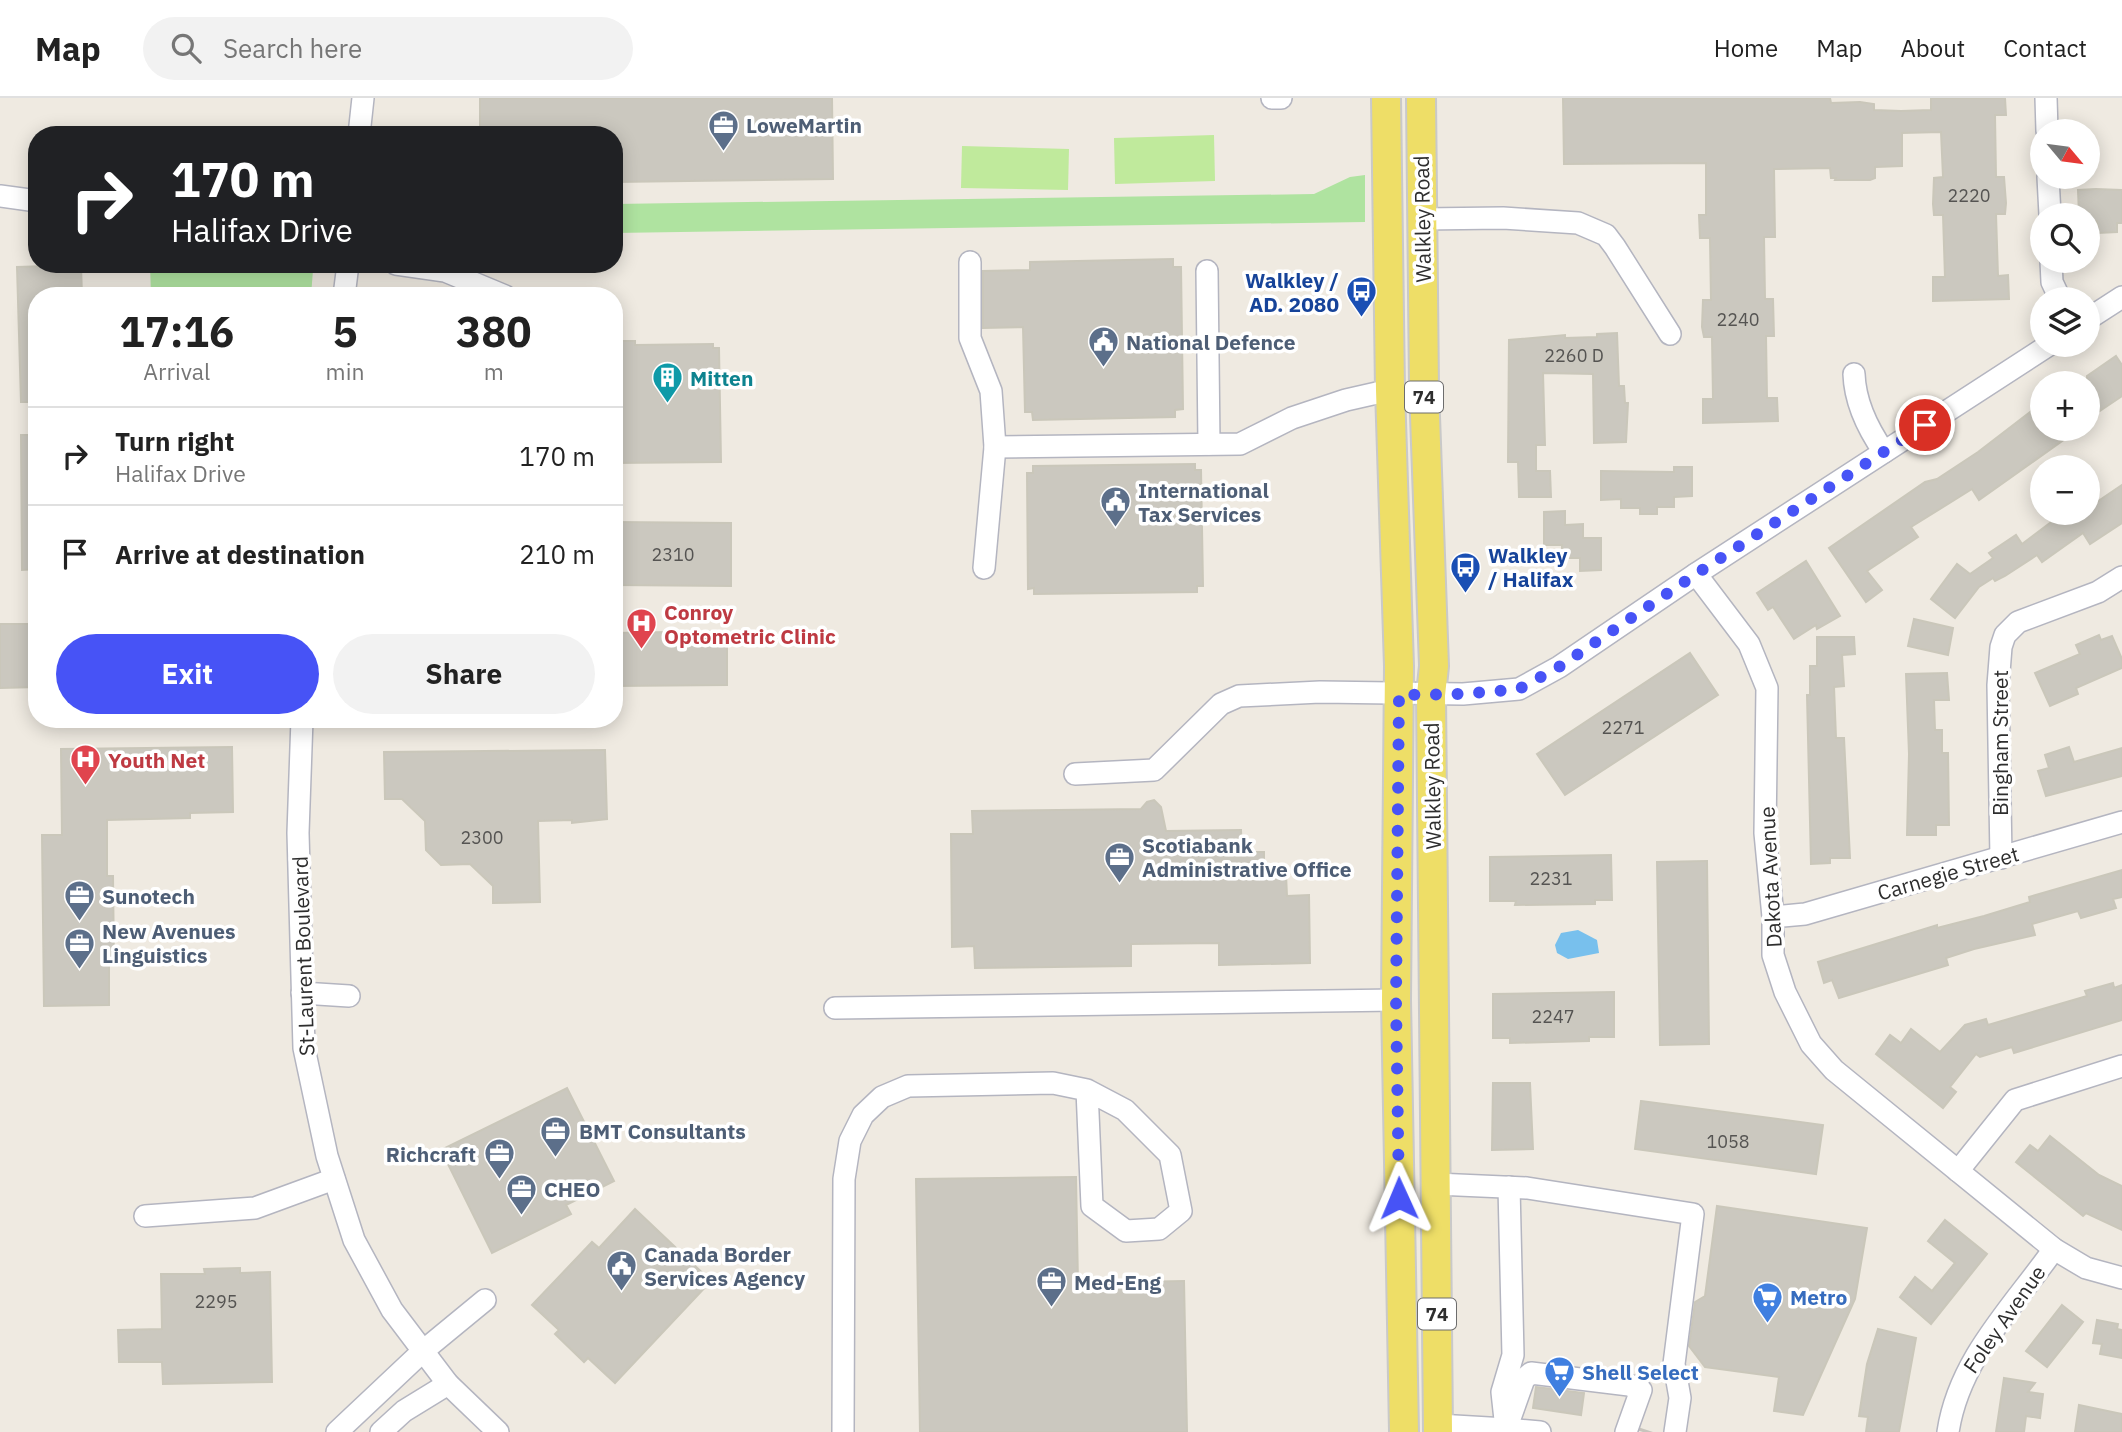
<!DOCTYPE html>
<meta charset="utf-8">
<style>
:root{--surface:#fff;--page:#f2f2f2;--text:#222;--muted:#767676;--line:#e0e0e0;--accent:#4753f6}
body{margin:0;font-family:"IBM Plex Sans",sans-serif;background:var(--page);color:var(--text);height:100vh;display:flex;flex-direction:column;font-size:26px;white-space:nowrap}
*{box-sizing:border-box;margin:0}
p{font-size:23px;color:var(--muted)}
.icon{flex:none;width:38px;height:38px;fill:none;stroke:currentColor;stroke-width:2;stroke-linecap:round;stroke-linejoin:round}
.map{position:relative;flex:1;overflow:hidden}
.details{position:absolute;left:28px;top:189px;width:595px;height:441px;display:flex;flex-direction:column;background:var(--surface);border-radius:28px;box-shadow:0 4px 18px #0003}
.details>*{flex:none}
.top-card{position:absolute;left:28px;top:28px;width:595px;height:147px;border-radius:28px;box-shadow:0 4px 18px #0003;background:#202124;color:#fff;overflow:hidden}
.needle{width:46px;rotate:119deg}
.fabs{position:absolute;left:2030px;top:21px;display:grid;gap:14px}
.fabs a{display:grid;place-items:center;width:70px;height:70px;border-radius:50%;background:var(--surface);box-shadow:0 4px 18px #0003;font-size:35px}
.pin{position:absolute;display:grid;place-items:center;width:60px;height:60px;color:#fff;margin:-30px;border:4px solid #fff;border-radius:50%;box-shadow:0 2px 7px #0007}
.me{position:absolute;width:77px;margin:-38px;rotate:359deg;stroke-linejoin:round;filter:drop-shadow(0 0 5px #0008)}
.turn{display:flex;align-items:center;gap:24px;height:147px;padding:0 28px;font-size:32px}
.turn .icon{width:91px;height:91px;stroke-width:2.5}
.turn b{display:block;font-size:49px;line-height:60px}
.eta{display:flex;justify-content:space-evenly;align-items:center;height:119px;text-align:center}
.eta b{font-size:42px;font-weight:700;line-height:49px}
.action{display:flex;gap:14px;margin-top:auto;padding:14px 28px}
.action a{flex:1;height:80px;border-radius:42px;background:var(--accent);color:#fff;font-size:28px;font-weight:700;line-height:80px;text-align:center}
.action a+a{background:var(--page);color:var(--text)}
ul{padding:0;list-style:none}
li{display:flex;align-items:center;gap:21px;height:98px;padding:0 28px;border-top:2px solid var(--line)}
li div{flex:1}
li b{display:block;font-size:26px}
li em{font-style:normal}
header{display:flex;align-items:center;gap:42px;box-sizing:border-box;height:98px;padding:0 35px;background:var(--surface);border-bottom:2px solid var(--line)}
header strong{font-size:33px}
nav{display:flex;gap:38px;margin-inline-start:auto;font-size:24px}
.search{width:490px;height:63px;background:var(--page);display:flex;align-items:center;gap:18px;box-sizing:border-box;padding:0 24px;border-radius:38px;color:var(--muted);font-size:26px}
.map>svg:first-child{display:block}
.green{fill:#afe3a0}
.pitch{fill:#c0ea9c}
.water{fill:#78c0ed}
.building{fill:#cbc8bf;stroke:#cac7ba;stroke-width:2}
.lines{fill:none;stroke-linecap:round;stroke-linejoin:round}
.minor-tunnel{stroke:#c8c4bd;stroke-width:21;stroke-dasharray:21 10;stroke-linecap:butt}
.minor-casing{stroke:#b4b5c0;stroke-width:24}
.major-casing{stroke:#c9c9c9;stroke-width:32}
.minor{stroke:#fff;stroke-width:21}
.major{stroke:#eede67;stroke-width:28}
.route{stroke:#4753f6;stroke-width:12;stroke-dasharray:0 21.6}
.labels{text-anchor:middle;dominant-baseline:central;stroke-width:7;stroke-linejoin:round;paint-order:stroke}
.number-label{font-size:18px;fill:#555452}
.shield{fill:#fff;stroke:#6d6d6d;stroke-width:2}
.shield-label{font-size:19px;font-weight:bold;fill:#2e2e2e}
.service-label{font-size:21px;font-weight:bold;fill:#4e5e75;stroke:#fff;text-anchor:start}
.street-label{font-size:21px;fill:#2e2e2e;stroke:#fff}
.transit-label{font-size:21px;font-weight:bold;fill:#164399;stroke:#fff;text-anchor:end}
.culture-label{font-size:21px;font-weight:bold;fill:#0d838f;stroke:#fff;text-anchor:start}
.health-label{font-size:21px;font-weight:bold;fill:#be3a42;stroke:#fff;text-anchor:start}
.shop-label{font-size:21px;font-weight:bold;fill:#366cbe;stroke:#fff;text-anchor:start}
</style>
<header>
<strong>Map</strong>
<div class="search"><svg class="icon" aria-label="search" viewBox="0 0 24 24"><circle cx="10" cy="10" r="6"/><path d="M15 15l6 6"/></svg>Search here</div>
<nav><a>Home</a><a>Map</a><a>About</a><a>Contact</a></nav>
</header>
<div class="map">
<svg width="2122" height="1334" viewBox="0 0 2122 1334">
<rect width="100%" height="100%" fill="#efeae1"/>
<!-- green -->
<g class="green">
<polygon points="1365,77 1365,124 614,135 614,106 1314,96 1350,79"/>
<polygon points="150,166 288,166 313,172 311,198 151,198"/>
</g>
<!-- pitch -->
<g class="pitch">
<polygon points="1214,37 1215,83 1115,86 1114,40"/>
<polygon points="962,48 1069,51 1068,92 961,90"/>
</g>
<!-- water -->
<polygon class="water" points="1578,832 1597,842 1599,855 1568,861 1557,855 1555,847 1561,835"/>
<!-- building -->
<g class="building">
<polygon points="480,0 832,0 833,81 614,84 614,37 480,37"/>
<polygon points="1563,0 1830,0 1831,5 1860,4 1874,6 1874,12 1901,13 1931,12 1931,0 2005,0 2006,17 1995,17 1996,79 2004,79 2006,105 2005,116 1996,116 1998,178 2008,177 2009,201 1933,203 1933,179 1945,179 1943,117 1934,117 1933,106 1934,80 1943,79 1941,34 1902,35 1902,68 1875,69 1875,80 1870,82 1835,82 1836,80 1831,80 1830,70 1774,71 1775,139 1764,139 1765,201 1773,201 1774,238 1766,238 1767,300 1777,300 1778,323 1703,325 1703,301 1713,301 1712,239 1704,239 1702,229 1703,202 1711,202 1710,140 1700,140 1699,117 1706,117 1706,65 1564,66"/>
<polygon points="2096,91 2122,92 2122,125 2117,125 2117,134 2098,135 2097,123 2088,124 2088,117 2079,117 2078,92"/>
<polygon points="1173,161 1173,169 1181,169 1183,311 1175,312 1175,319 1033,322 1032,314 1025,314 1023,229 983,230 983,173 1030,172 1030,164"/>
<polygon points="81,167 82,198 37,198 37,304 21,304 17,169"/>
<polygon points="1617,235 1619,288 1624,288 1625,305 1628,305 1626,344 1594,345 1593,276 1543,275 1545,347 1536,347 1536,373 1550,373 1551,399 1519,399 1518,364 1508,364 1509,242 1565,237 1565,240 1597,239 1597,236"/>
<polygon points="614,243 635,243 635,247 713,246 713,250 719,250 721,364 614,365"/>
<polygon points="2116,258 2122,267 2122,298 2088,321 2087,278"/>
<polygon points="2042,305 2042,331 2058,331 2065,341 1979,402 1972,391 1911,429 1918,439 1867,473 1882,492 1866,504 1829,450 1925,384 1937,381 1978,354"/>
<polygon points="21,337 37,337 37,471 22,472"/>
<polygon points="1195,366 1195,372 1201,372 1203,488 1197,488 1197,494 1034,496 1034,490 1028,491 1027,375 1033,375 1033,368"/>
<polygon points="1674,369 1692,369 1692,398 1674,399 1674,409 1657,409 1657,416 1640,416 1640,410 1621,410 1621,401 1601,402 1601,373 1674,374"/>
<polygon points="2122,387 2122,425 2090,446 2083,435 2042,464 2037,457 2005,478 1995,483 1993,480 1979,489 1955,520 1931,501 1957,466 1970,476 1993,460 1989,455 2016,437 2022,446 2058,419 2063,426 2081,415 2088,415 2088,410"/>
<polygon points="1565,413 1565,427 1583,426 1583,440 1601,440 1601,472 1580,473 1580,460 1562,460 1562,447 1544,447 1544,414"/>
<polygon points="614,424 731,425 731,488 614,487"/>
<polygon points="1806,463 1840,518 1817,531 1816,527 1794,541 1773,509 1768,512 1757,495"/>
<polygon points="1914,521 1953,530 1948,557 1908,548"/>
<polygon points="0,526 37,526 37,589 0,590"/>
<polygon points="727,533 727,587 614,588 614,535"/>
<polygon points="2099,537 2101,542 2112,538 2122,561 2122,570 2076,590 2078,596 2050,608 2035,575 2080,556 2076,547"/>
<polygon points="1817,539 1854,539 1855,556 1842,557 1844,588 1834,589 1836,640 1844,640 1850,760 1830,760 1830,765 1811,766 1807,597 1810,597 1810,568 1817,568"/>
<polygon points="1690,555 1718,597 1565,697 1537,656"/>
<polygon points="1947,575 1949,602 1934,602 1935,632 1942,632 1942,655 1948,655 1949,727 1936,727 1936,737 1907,737 1909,656 1906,576"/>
<polygon points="232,649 233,714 190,715 190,720 107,722 107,778 113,778 114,865 109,865 109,907 44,908 42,737 62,737 61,651"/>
<polygon points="2069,649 2074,664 2122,650 2122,678 2046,698 2038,673 2049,670 2045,657"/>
<polygon points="605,652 607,721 572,725 572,722 538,723 540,804 493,805 493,788 470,766 441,767 426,752 425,723 402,701 385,701 384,654"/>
<polygon points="1154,702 1161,709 1166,733 1241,732 1242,754 1264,754 1264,776 1286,776 1287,798 1309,797 1310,865 1219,867 1219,845 1131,846 1131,868 975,870 974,848 952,849 951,736 973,736 972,713 1141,711 1147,704"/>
<polygon points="1611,757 1612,802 1595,802 1595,806 1515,807 1516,803 1490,803 1490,759"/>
<polygon points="1707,763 1709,946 1660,947 1657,764"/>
<polygon points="2122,772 2122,799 2113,801 2116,810 2081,820 2078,813 2032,826 2035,837 1974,851 1946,860 1948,867 1839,900 1832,882 1824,885 1818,864 1937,827 1937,830 1984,818 2030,804 2029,799"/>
<polygon points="2113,885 2114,890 2122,887 2122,922 2014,955 2012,949 1980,959 1976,956 1950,989 1956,994 1943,1010 1876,956 1890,937 1901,945 1911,931 1940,954 1965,927 1986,921 1988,927 2087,898 2085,893"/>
<polygon points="1614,894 1614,939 1589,939 1589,943 1510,945 1510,940 1493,940 1493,896"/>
<polygon points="1493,985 1530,985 1533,1051 1492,1052"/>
<polygon points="567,990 614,1083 566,1107 571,1116 492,1155 441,1052"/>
<polygon points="1641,1003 1823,1027 1816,1076 1635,1051"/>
<polygon points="2050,1038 2099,1077 2122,1088 2122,1132 2086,1115 2083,1118 2016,1064 2030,1047 2038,1053"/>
<polygon points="1076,1079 1078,1185 1184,1183 1187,1334 920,1334 916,1081"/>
<polygon points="1717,1108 1867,1130 1855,1201 1803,1317 1774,1313 1779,1279 1705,1269 1689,1248 1695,1204 1705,1198"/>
<polygon points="635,1111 711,1183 615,1285 588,1260 584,1264 555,1236 559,1232 532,1207 592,1144 599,1150"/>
<polygon points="1945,1122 1987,1156 1931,1226 1900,1199 1915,1179 1932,1193 1955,1165 1928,1143"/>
<polygon points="240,1170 240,1175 270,1174 272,1284 163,1286 162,1264 119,1264 118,1232 162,1231 161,1176 205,1176 204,1171"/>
<polygon points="2062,1207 2083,1224 2047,1269 2026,1253"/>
<polygon points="2097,1222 2118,1226 2117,1231 2122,1232 2122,1260 2100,1256 2102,1246 2093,1245"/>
<polygon points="1878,1231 1916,1240 1899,1334 1866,1334 1868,1319 1859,1318 1867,1266"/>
<polygon points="2004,1280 2035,1285 2028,1294 2043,1296 2040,1320 2026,1318 2024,1334 1996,1334"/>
<polygon points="1536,1289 1584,1295 1581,1317 1533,1310"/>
<polygon points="2079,1307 2122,1316 2122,1334 2075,1334"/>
</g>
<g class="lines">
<!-- minor-tunnel -->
<polyline class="minor-tunnel" points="1643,1334 1644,1331"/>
<defs>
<g id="minor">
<polyline points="1272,0 1281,0"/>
<polyline points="2046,0 2047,33"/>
<polyline points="359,37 363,0"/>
<polyline points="2048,79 2050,117"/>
<polyline points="0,98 37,103"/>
<polyline points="1422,121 1503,120 1578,125 1606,137 1615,149 1670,236"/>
<polyline points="2051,163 2052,184 2060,201"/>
<polyline points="970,164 970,240 991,293 995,349 984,470"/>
<polyline points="396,166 445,173 505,198"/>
<polyline points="1207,173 1209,346"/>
<polyline points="344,198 348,166"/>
<polyline points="2088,221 2122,199"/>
<path d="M1854,276C1855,305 1868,331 1884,354"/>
<polyline points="995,349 1240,346 1292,320 1346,302 1390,292"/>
<polyline points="1696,476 1749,546 1767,590 1765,735 1773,819 1773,857 1785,894 1811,946 1834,972 2054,1151 2086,1170 2122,1180"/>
<polyline points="302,621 298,735 304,950 327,1058 354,1142 392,1212 448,1286 498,1334"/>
<polyline points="1075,676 1154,672 1221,606 1239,598 1320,594 1463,596 1519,591 1559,569 1696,476 2049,247"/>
<polyline points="2001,760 1998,587 2001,549 2005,537 2018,524 2098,494 2122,479"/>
<polyline points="1773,819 1805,816 2122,724"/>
<polyline points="302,895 349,898"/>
<polyline points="835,910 1396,902"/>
<polyline points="1958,1073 2015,1002 2122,968"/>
<polyline points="1436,1086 1527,1090 1693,1116 1674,1266 1680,1300 1675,1334"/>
<polyline points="145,1118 255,1110 334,1081"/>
<polyline points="1508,1326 1524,1281 1531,1275 1629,1287 1641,1292 1626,1334"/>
<polyline points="1438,1327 1506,1331 1506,1334"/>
<polyline points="1506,1331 1502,1294 1513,1257 1509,1089"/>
<polyline points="1506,1331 1540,1334"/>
<polyline points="337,1334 423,1253 485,1202"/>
<polyline points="381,1334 404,1313 448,1286"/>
<polyline points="843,1334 844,1081 850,1043 863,1017 882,999 908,988 1053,985 1087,992 1125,1012 1170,1057 1181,1113 1159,1131 1126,1133 1092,1108 1087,992"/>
<path d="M1948,1334C1959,1261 2013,1209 2054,1151"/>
</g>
<g id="major">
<polyline points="1386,0 1390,292 1399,568 1396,902 1404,1334"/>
<polyline points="1421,0 1424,290 1434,568 1431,597 1438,1334"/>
</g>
</defs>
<!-- minor casing -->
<use href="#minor" class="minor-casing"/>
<!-- major casing -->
<use href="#major" class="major-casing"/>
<!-- minor -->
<use href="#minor" class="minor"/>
<!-- major -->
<use href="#major" class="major"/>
</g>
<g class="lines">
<!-- route -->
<polyline class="route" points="1399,1100 1396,902 1399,597 1463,596 1519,591 1559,569 1696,476 1925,327"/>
</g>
<!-- icons -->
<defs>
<symbol id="office-pin" viewBox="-11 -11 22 30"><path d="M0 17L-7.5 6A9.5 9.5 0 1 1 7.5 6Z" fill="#5c6f8a" stroke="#fff"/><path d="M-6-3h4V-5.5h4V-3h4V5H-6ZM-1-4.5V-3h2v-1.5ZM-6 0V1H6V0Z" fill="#fff"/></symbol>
<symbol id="bus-pin" viewBox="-11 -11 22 30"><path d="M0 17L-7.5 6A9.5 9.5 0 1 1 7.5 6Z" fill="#1a4fb4" stroke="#fff"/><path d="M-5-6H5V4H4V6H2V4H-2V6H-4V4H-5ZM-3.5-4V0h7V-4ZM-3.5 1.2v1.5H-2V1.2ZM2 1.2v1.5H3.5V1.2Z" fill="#fff"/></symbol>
<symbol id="civic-pin" viewBox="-11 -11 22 30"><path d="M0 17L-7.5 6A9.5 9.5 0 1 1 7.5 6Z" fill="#5c6f8a" stroke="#fff"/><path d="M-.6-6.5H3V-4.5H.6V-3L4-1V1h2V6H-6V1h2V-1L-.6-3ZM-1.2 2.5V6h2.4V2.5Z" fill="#fff"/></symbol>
<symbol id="building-pin" viewBox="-11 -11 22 30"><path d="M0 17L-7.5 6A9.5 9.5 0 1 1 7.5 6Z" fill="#0f9aa8" stroke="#fff"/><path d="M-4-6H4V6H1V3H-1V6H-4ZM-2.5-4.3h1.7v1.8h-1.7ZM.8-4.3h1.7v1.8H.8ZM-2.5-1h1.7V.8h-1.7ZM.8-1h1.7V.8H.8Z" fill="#fff"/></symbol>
<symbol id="hospital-pin" viewBox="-11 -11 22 30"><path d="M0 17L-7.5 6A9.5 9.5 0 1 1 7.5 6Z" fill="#e0444e" stroke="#fff"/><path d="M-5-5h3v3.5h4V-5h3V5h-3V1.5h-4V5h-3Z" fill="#fff"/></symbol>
<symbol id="supermarket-pin" viewBox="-11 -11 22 30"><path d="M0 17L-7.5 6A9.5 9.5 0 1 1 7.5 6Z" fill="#3f7fe0" stroke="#fff"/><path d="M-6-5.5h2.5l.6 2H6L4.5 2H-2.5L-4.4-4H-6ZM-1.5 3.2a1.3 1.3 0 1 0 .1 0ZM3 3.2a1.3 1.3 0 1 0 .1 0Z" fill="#fff"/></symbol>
</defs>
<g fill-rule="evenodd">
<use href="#office-pin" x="706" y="10" width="35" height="47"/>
<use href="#bus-pin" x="1344" y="176" width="35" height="47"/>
<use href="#civic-pin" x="1086" y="226" width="35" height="47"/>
<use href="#building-pin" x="650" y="262" width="35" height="47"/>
<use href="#civic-pin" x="1098" y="386" width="35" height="47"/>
<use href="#bus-pin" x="1448" y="452" width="35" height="47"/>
<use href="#hospital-pin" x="624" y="508" width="35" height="47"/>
<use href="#hospital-pin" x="68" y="644" width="35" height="47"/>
<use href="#office-pin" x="1102" y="742" width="35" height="47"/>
<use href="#office-pin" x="62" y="780" width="35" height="47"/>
<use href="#office-pin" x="62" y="828" width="35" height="47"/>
<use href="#office-pin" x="538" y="1016" width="35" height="47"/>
<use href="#office-pin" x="482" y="1038" width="35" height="47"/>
<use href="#office-pin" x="504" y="1074" width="35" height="47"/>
<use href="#civic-pin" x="604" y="1150" width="35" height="47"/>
<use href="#office-pin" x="1034" y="1166" width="35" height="47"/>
<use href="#supermarket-pin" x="1750" y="1182" width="35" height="47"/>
<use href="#supermarket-pin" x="1542" y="1256" width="35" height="47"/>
</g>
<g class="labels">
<!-- number labels -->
<g class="number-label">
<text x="1969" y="97">2220</text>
<text x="1738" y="221">2240</text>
<text x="1574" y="257">2260 D</text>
<text x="673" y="456">2310</text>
<text x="1623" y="629">2271</text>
<text x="482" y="739">2300</text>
<text x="1551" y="780">2231</text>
<text x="1553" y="918">2247</text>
<text x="1728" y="1043">1058</text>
<text x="216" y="1203">2295</text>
</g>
<!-- shield labels -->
<g class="shield">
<rect x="1405" y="283.5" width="38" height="31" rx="5"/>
<rect x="1418" y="1200.5" width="38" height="31" rx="5"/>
</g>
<g class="shield-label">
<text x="1424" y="299">74</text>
<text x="1437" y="1216">74</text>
</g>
<!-- service labels -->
<g class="service-label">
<text x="746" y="27">LoweMartin</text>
<text x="1126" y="244">National Defence</text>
<text x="1138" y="392">International<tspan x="1138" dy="24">Tax Services</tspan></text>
<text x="1142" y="747">Scotiabank<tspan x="1142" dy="24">Administrative Office</tspan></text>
<text x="102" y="798">Sunotech</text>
<text x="102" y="833">New Avenues<tspan x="102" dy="24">Linguistics</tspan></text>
<text x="579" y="1033">BMT Consultants</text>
<text x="476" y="1056" text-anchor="end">Richcraft</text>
<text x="544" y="1091">CHEO</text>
<text x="644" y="1156">Canada Border<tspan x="644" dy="24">Services Agency</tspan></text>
<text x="1074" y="1184">Med-Eng</text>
</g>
<!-- street labels -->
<g class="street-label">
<text transform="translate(1422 121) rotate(-91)">Walkley Road</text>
<text transform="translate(2000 645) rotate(-90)">Bingham Street</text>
<text transform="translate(1432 688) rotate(-91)">Walkley Road</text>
<text transform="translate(1948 775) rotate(-16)">Carnegie Street</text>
<text transform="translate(1770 779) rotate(-93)">Dakota Avenue</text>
<text transform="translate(303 858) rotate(-92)">St-Laurent Boulevard</text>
<text transform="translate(2004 1221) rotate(-55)">Foley Avenue</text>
</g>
<!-- transit labels -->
<g class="transit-label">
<text x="1339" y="182">Walkley /<tspan x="1339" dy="24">AD. 2080</tspan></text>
<text x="1488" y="457" text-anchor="start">Walkley<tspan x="1488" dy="24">/ Halifax</tspan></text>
</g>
<!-- culture labels -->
<g class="culture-label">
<text x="690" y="280">Mitten</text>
</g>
<!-- health labels -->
<g class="health-label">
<text x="664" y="514">Conroy<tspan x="664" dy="24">Optometric Clinic</tspan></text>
<text x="108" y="662">Youth Net</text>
</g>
<!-- shop labels -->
<g class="shop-label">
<text x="1790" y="1199">Metro</text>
<text x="1582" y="1274">Shell Select</text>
</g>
</g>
</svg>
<div class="fabs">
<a><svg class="needle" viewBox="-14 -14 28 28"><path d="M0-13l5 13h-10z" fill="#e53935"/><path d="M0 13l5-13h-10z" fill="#767676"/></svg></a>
<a><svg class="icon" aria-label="search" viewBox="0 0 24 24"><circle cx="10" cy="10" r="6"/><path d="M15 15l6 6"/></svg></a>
<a><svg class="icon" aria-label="layers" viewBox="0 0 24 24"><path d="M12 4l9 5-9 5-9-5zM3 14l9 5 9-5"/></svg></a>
<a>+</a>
<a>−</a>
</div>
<div class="pin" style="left:1925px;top:327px;background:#d93025"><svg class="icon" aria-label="arrive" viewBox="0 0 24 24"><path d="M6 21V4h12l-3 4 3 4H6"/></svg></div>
<svg class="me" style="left:1399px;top:1100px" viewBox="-20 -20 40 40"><path d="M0-17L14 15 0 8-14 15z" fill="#4753f6" stroke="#fff" stroke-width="4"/></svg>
<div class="top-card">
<div class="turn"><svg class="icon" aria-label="right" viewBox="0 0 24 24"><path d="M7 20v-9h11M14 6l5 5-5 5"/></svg><div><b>170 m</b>Halifax Drive</div></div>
</div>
<section class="details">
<div class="eta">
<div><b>17:16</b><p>Arrival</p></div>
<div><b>5</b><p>min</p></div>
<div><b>380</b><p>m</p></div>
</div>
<ul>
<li><svg class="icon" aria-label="right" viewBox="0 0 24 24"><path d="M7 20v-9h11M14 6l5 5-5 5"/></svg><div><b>Turn right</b><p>Halifax Drive</p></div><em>170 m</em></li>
<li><svg class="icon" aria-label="arrive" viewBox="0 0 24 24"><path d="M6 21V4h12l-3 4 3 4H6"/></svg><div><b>Arrive at destination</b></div><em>210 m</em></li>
</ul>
<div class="action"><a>Exit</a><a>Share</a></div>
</section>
</div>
